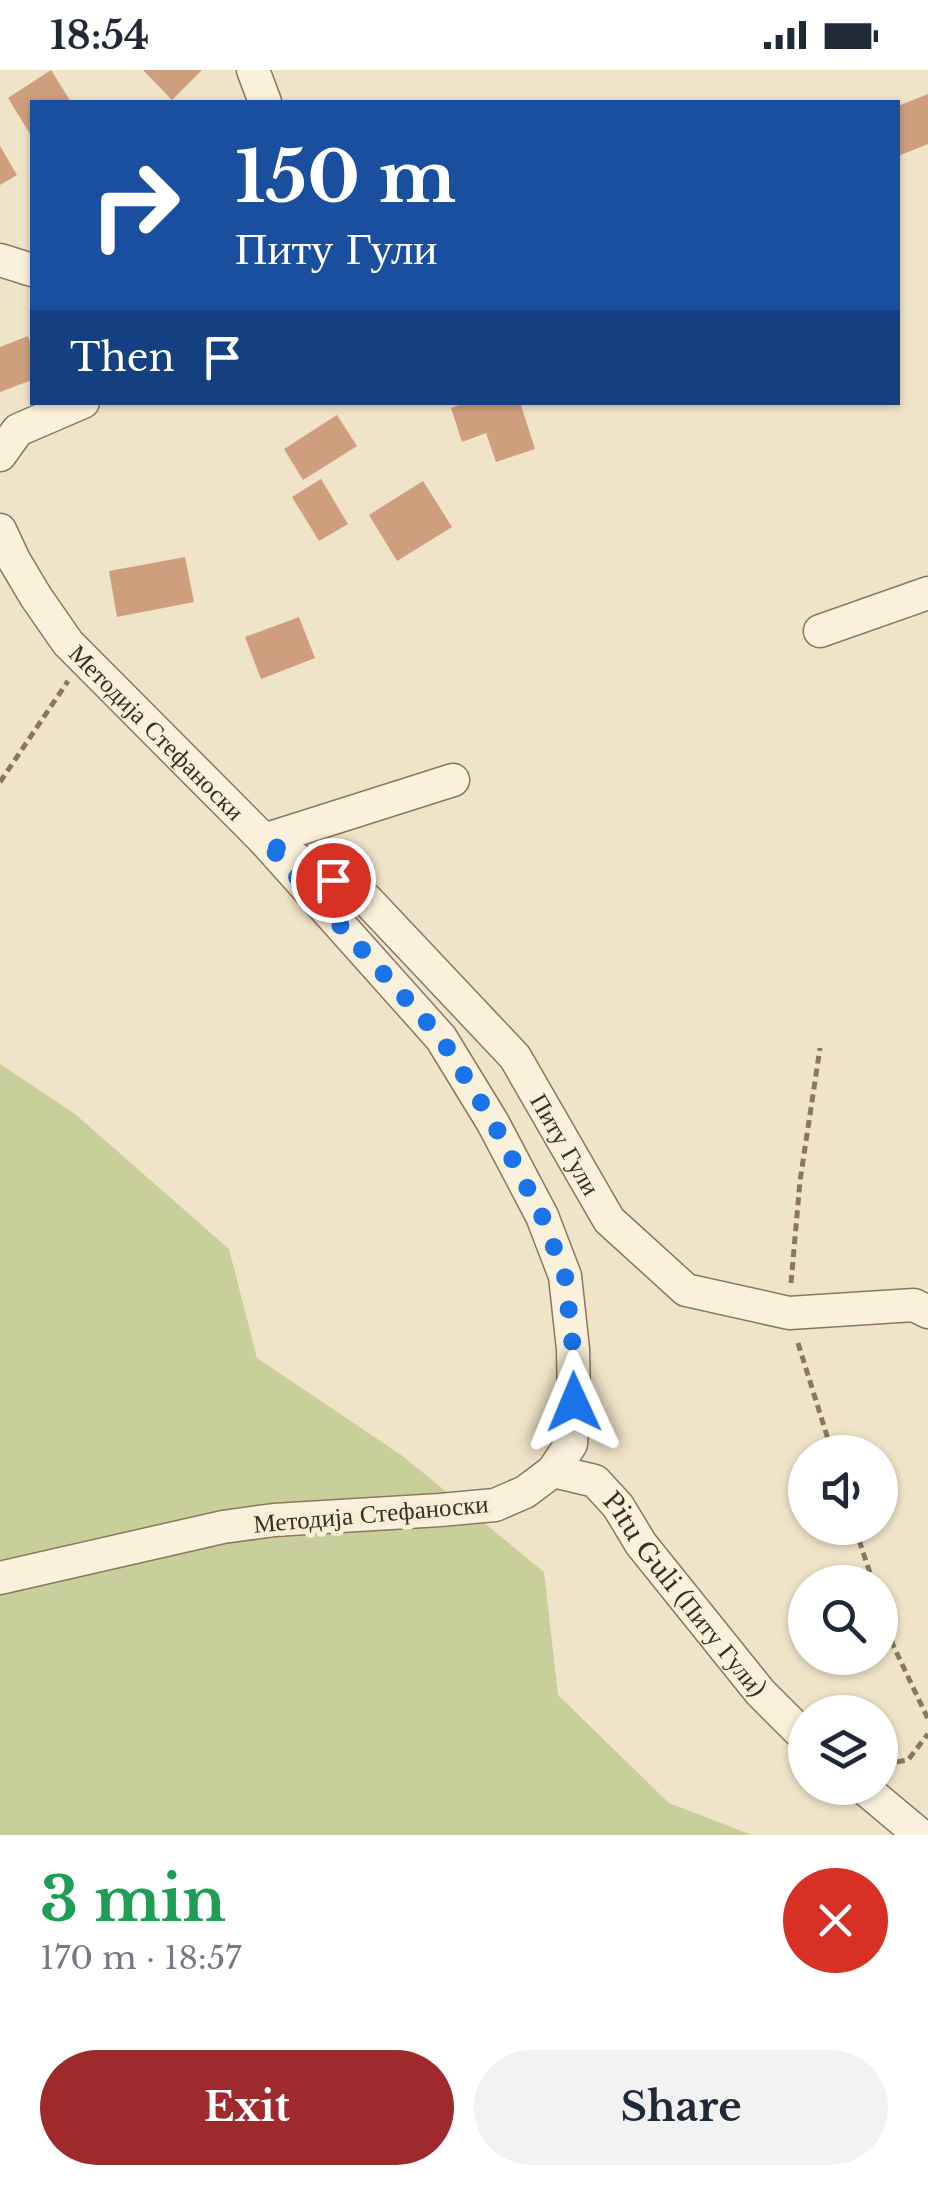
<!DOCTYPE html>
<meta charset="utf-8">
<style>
:root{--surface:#fff;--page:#f2f2f3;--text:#1f2937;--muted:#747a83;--accent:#9e2a2b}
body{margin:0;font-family:"Libre Baskerville",serif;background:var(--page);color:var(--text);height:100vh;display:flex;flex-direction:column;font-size:38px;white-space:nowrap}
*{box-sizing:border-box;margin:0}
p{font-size:32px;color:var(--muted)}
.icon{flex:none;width:55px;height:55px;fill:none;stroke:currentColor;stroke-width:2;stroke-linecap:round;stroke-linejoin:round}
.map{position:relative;height:1765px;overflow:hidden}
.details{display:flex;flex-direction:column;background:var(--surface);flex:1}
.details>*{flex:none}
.guide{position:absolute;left:30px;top:30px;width:870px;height:305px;border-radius:0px;box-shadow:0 2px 8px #0004;background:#1a4fa0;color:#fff;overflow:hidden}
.fabs{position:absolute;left:788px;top:1365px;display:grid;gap:20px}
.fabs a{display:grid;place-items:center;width:110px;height:110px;border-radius:50%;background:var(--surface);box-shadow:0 2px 8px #0004;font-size:50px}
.pin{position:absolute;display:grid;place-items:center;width:85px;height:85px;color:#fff;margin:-42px;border:5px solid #fff;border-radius:50%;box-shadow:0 2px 10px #0007}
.me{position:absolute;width:110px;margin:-55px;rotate:359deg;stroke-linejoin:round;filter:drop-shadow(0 0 8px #0008)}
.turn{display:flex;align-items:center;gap:35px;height:210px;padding:0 40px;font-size:45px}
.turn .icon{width:130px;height:130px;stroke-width:2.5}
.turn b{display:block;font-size:70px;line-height:85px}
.then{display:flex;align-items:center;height:95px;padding:0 40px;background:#0003;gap:20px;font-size:38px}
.round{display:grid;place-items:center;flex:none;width:105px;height:105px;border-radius:52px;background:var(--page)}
.head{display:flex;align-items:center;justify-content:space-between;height:170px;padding:0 40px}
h1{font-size:60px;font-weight:700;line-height:75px;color:#1e9e55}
.cta{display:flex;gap:20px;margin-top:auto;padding:20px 40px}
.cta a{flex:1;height:115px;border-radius:60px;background:var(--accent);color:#fff;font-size:40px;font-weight:700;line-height:115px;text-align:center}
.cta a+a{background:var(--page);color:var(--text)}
.status{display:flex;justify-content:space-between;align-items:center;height:70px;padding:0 50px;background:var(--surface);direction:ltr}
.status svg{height:28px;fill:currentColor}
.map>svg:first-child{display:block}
.green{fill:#c9cf9b}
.building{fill:#cf9f7d}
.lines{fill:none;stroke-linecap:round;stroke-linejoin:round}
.minor-casing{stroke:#8d765c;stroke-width:35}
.path{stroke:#8d765c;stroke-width:5;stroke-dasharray:8 5;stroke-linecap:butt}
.minor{stroke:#faf1dc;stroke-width:32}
.route{stroke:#1a73e8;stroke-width:18;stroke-dasharray:0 32.4}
.labels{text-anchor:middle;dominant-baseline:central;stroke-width:10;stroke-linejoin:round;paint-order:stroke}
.street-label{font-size:25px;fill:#3d2e20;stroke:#f7eed8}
</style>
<div class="status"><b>18:54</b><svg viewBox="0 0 49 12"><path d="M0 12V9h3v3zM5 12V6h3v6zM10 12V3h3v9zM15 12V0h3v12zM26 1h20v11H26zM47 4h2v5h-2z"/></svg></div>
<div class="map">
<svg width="928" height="1765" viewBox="0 0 928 1765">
<rect width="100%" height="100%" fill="#f0e4c8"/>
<!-- green -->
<polygon class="green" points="0,994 75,1044 229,1179 257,1288 404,1387 544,1502 558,1625 669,1733 752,1765 0,1765"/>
<!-- building -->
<g class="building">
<polygon points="51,0 71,32 32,32 32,67 8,28"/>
<polygon points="143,0 202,0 172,30"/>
<polygon points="928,24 928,74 898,86 898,36"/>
<polygon points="0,76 17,105 0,115"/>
<polygon points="28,266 32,279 32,310 0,322 0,277"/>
<polygon points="467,332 520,332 535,379 496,392 486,363 462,372 451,338"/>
<polygon points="337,345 357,376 303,410 284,379"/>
<polygon points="321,409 348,454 319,471 292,427"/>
<polygon points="423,411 452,457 397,491 369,445"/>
<polygon points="185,487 194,532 117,547 109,501"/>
<polygon points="299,547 315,588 261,609 245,567"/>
</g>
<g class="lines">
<defs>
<g id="minor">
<polyline points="253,0 265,32"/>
<polyline points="0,190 32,200"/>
<polyline points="0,385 18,360 83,332"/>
<path id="s1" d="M0,460L14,490L36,527L68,573L264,770L441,968L493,1053L542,1146L565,1206L573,1279L574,1332L571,1374L553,1401L525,1422L495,1435L440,1440L274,1450L223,1457L0,1508"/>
<polyline points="820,561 928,523"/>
<polyline points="264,770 453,710"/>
<path id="s2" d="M293,787L367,830L515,987L609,1150L686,1220L789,1243L914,1235L928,1242"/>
<path id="s3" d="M553,1401L595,1411L618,1436L641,1474L760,1622L805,1667"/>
<polyline points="864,1718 920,1765"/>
</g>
</defs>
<!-- minor casing -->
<use href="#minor" class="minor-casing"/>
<!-- path -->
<g class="path">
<polyline points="0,712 68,611"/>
<polyline points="791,1213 800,1111 820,978"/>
<polyline points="798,1273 832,1382"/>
<polyline points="855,1458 873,1512"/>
<polyline points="880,1533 893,1575 928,1649"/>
<polyline points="884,1694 908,1690 928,1664"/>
</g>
<!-- minor -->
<use href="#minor" class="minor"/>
</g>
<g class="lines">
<!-- route -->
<polyline class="route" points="333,810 264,770 441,968 493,1052 542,1146 565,1206 573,1279 574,1332"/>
</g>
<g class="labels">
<!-- street labels -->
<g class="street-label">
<text stroke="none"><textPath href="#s1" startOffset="258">Методија Стефаноски</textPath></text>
<text stroke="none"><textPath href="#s2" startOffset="402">Питу Гули</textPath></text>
<text transform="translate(371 1444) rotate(-5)">Методија Стефаноски</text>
<text stroke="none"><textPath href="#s3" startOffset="188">Pitu Guli (Питу Гули)</textPath></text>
</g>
</g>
</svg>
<div class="fabs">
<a><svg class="icon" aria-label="sound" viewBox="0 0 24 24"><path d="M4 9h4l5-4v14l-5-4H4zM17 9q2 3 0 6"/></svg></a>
<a><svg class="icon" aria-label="search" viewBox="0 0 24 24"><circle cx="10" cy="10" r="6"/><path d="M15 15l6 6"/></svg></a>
<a><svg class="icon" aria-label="layers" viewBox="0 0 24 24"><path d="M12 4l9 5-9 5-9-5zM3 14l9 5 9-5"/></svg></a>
</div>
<div class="pin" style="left:333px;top:810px;background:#d93025"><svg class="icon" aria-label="arrive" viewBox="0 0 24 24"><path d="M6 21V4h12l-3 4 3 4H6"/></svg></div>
<svg class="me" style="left:574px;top:1332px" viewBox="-20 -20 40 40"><path d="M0-17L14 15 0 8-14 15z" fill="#1a73e8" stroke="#fff" stroke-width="4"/></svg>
<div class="guide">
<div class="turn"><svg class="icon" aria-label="right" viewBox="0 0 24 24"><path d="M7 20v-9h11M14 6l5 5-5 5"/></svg><div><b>150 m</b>Питу Гули</div></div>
<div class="then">Then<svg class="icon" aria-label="arrive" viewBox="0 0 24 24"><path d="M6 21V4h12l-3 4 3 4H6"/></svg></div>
</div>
</div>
<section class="details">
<div class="head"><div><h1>3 min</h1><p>170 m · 18:57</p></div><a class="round" style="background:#d93025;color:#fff"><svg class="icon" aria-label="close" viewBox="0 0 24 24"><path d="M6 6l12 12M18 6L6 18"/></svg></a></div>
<div class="cta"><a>Exit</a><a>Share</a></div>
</section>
